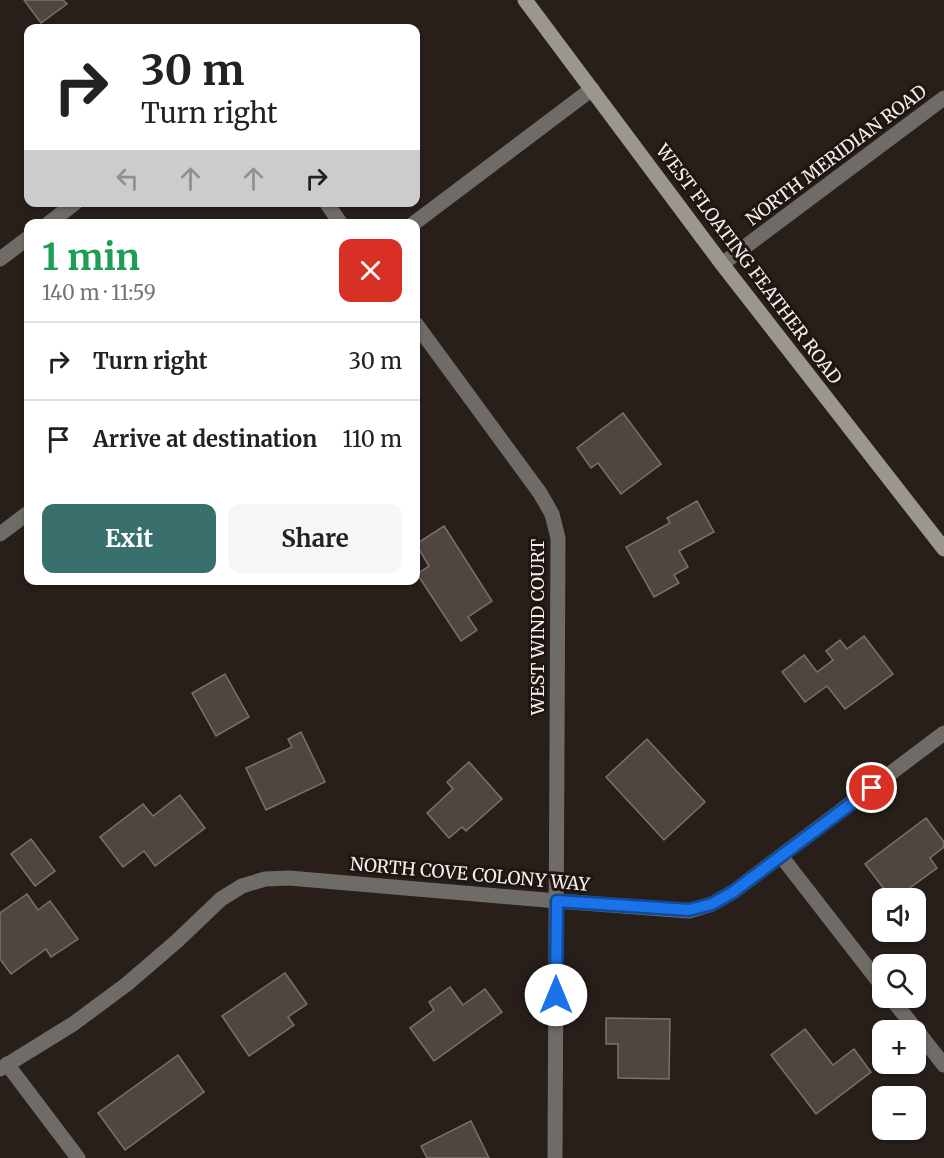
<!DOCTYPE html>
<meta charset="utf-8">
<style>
:root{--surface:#fff;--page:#f6f6f6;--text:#222;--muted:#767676;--line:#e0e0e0;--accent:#396f6c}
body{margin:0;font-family:Merriweather,serif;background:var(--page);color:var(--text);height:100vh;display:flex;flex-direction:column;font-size:22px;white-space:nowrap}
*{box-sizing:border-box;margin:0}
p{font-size:20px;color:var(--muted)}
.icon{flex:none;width:33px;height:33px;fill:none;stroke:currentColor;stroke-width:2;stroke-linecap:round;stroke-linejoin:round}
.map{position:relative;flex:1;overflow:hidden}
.drawer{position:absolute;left:24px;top:219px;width:396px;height:366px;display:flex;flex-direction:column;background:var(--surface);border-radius:12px;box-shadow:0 2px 4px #0004}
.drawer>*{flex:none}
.hud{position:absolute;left:24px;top:24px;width:396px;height:183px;border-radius:12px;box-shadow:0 2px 4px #0004;background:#fff;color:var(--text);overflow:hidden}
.controls{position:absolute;left:872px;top:888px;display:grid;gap:12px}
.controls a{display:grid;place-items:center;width:54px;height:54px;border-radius:12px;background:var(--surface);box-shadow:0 2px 4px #0004;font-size:30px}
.pin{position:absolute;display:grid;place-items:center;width:51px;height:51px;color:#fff;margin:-26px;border:3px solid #fff;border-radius:50%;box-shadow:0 2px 6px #0007}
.me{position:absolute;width:66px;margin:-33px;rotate:0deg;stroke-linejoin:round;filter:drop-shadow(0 0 4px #0008)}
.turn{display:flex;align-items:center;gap:21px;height:126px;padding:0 18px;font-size:27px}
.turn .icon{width:78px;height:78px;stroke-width:2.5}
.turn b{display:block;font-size:42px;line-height:51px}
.lanes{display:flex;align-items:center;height:57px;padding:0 18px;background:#0003;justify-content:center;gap:30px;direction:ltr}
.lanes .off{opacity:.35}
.round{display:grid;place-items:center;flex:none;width:63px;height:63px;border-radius:12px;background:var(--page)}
.headline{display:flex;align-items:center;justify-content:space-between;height:102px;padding:0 18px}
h1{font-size:36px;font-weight:700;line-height:45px;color:#1e9e55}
.cta{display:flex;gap:12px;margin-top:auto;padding:12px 18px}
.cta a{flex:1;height:69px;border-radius:12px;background:var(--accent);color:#fff;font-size:24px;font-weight:700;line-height:69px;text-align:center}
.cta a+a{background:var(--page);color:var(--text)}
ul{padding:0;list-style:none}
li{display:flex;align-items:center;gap:18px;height:78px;padding:0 18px;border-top:2px solid var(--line)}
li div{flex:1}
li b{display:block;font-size:22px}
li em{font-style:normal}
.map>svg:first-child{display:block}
.building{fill:#504641;stroke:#7c716c;stroke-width:1.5}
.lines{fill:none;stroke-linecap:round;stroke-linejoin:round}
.minor{stroke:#6f6c68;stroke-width:15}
.tertiary{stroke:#6f6c68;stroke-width:15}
.secondary{stroke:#9b968f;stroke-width:15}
.route-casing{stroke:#114b97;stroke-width:15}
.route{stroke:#1a73e8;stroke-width:10}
.labels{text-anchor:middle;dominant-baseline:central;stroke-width:6;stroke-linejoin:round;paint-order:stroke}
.street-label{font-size:18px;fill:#f5efec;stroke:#1f1612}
</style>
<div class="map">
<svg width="944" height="1158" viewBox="0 0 944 1158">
<rect width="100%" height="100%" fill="#281f1b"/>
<!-- building -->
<g class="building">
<polygon points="24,0 63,0 67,4 41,23"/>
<polygon points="623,413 661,464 621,494 598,463 591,468 577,448"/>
<polygon points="697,501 714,532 679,551 688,567 674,575 679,583 654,597 626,547 670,523 667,518"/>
<polygon points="444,526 492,601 468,617 477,630 461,641 417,574 429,566 416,544"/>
<polygon points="864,636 893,674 845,709 827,686 805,702 782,672 804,655 817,672 833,660 826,651 840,640 847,649"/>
<polygon points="225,674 249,717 216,736 192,693"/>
<polygon points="301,732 325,782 266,810 246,768 292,747 288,739"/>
<polygon points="647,739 705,802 664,840 606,777"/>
<polygon points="469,762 502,799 466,831 462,827 449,838 427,813 453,789 447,782"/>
<polygon points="180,795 205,828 155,866 144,851 123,867 100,837 143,804 153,816"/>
<polygon points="926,818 944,842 944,847 930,858 937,868 896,898 891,898 865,864"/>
<polygon points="31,839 55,871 35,886 11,854"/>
<polygon points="27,894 38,910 50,901 78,939 51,957 46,949 11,974 0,959 0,913"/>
<polygon points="285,973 307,1004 288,1017 294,1025 249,1056 222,1016"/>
<polygon points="450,987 463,1005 485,989 502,1012 434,1061 410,1028 434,1010 429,1002"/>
<polygon points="606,1018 670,1019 669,1079 618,1078 618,1044 606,1044"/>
<polygon points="805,1029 833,1065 854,1049 871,1072 816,1114 771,1055"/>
<polygon points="178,1055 204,1092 125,1150 98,1113"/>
<polygon points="471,1121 489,1158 427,1158 421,1146"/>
</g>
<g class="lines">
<!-- minor -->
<g class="minor">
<polyline points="326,202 341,224"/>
<polyline points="48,224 76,202"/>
<polyline points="413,224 592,89"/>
<polyline points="0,259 28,238"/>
<polyline points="416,324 540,493 552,514 558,538 555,1158"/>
<polyline points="0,534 28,513"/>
<polyline points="781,856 882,986"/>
<polyline points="891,998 944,1065"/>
<polyline points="7,1064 78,1158"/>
<polyline points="0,1069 73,1024 127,984 177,941 221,899 242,886 265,879 289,878 557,901 689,911 712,904 733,892 944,733"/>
</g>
<!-- tertiary -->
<polyline class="tertiary" points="722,264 944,98"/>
<!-- secondary -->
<polyline class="secondary" points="525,0 722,264 944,549"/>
</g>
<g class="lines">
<defs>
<polyline id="route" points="556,995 557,901 689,910 712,904 733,892 872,788"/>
</defs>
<!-- route casing -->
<use href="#route" class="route-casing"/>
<!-- route -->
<use href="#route" class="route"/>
</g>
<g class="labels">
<!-- street labels -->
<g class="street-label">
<text transform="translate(836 155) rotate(-37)">NORTH MERIDIAN ROAD</text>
<text transform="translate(749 264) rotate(53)">WEST FLOATING FEATHER ROAD</text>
<text transform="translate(537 627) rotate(-90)">WEST WIND COURT</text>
<text transform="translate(470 874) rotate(5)">NORTH COVE COLONY WAY</text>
</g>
</g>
</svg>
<div class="controls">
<a><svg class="icon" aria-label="sound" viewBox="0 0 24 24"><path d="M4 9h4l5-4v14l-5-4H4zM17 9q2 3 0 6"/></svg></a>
<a><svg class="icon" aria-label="search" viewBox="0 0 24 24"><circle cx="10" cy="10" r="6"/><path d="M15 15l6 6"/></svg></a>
<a>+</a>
<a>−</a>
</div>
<div class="pin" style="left:872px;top:788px;background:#d93025"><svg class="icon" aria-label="arrive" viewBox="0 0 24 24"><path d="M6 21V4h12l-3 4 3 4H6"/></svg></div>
<svg class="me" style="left:556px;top:995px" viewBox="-20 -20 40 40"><circle r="19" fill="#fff"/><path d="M0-13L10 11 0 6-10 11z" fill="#1a73e8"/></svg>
<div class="hud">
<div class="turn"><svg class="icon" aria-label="right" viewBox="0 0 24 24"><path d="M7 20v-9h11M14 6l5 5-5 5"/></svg><div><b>30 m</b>Turn right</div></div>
<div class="lanes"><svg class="icon off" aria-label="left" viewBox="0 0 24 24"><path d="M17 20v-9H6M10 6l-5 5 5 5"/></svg><svg class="icon off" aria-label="ahead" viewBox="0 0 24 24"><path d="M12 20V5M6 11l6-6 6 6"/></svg><svg class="icon off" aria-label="ahead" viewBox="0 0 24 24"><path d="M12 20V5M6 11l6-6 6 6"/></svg><svg class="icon" aria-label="right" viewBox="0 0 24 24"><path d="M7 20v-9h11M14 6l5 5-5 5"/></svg></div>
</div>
<section class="drawer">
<div class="headline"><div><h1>1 min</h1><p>140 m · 11:59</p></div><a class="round" style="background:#d93025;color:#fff"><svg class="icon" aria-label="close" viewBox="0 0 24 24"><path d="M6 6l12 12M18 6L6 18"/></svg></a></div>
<ul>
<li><svg class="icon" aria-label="right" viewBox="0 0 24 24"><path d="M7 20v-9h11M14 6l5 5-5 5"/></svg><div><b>Turn right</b></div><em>30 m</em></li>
<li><svg class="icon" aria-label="arrive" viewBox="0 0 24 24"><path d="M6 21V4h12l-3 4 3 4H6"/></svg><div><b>Arrive at destination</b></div><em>110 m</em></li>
</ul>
<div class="cta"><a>Exit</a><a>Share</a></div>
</section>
</div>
